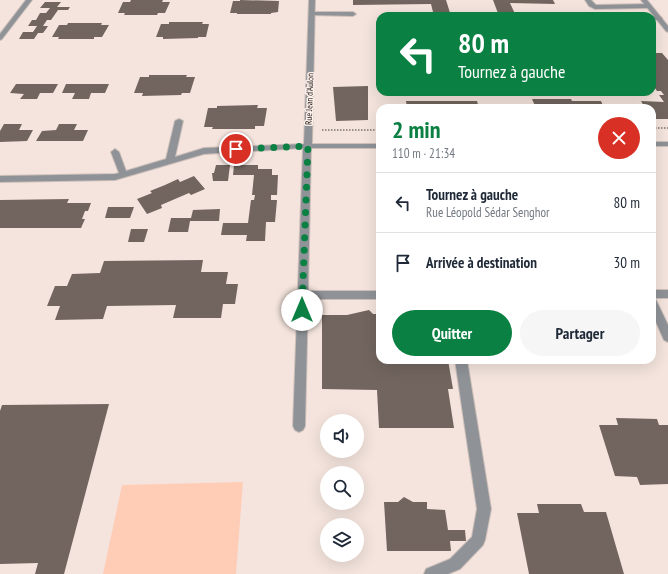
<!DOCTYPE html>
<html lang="fr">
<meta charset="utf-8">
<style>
:root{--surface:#fff;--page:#f6f6f7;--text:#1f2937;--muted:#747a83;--line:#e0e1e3;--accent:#0b8043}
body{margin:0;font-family:"PT Sans Narrow",sans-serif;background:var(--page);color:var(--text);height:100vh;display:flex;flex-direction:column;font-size:15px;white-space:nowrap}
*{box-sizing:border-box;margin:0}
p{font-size:13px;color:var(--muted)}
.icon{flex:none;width:22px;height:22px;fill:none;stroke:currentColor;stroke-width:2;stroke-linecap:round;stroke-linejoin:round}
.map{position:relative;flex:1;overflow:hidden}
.drawer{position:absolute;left:376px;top:104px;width:280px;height:260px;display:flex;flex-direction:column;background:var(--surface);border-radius:12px;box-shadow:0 4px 16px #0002}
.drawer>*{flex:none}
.banner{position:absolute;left:376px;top:12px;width:280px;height:84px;border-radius:12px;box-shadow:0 4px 16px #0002;background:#0b8043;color:#fff;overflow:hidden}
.controls{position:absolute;left:320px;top:414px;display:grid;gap:8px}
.controls a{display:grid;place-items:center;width:44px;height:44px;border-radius:50%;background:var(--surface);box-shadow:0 4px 16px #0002;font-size:20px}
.pin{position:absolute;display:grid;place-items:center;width:34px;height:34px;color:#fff;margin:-17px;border:2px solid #fff;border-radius:50%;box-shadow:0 1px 4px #0007}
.me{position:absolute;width:44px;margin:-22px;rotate:0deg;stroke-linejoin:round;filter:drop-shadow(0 0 3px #0008)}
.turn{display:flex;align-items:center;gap:14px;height:84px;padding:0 16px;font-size:18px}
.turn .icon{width:52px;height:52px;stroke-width:2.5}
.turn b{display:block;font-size:28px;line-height:34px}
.round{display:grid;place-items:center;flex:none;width:42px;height:42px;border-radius:21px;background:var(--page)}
.head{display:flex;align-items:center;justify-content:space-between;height:68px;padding:0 16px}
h1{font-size:24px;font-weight:600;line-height:30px;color:var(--accent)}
.button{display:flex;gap:8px;margin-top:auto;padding:8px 16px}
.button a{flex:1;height:46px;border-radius:24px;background:var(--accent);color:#fff;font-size:16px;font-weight:600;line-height:46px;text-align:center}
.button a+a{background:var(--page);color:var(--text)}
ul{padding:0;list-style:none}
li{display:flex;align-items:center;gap:12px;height:60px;padding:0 16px;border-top:1px solid var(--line)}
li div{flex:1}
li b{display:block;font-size:15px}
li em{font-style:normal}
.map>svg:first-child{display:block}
.green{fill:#ffccb6}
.building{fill:#72655f}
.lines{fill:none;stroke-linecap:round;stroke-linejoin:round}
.lane-casing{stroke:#cdbfb9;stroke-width:2}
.street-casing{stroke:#cdbfb9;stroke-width:2}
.path{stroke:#988d88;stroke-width:2;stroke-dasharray:1.5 1.5;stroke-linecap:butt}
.lane{fill:#8f9398;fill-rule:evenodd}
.street{fill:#8f9398;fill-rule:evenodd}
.route{stroke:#0b8043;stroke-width:7;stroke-dasharray:0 12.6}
.labels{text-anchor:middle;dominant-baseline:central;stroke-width:3;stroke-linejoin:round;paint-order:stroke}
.far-street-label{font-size:9px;fill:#1b1513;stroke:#fff2ec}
</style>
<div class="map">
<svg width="668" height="574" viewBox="0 0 668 574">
<rect width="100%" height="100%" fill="#f4e4dd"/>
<!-- green -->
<polygon class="green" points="243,482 236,574 103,574 122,485"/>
<!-- building -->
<g class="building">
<polygon points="131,0 163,0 162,2 170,2 165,13 158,13 157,15 124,15 125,13 118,13 123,2 130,2"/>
<polygon points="240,0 279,1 278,12 271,13 271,14 237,14 237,13 230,13 233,1 240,1"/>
<polygon points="353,0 446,0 451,16 434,16 431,4 353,5"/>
<polygon points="493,0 553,0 555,4 510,3 516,16 499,16"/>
<polygon points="45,2 61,2 57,7 70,7 68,10 58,10 51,20 47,20 43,26 48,26 46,29 43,33 38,33 34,39 19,39 23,32 33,32 37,26 28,26 32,20 36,20 40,13 46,13 50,8 40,8"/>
<polygon points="169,22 203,22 202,24 209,24 206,37 198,37 198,38 163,39 163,37 156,37 161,24 169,24"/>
<polygon points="68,23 102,23 101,25 109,25 102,37 94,37 94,39 58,39 59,37 52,37 59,25 67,25"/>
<polygon points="652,53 662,53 668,60 668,119 652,119 652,108 645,108 641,101 664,102 659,95 664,95 661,91 657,91 652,84"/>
<polygon points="149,75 187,75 186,77 195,77 190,93 182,93 181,95 142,96 143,93 134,93 140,77 149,77"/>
<polygon points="16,84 58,84 53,93 40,93 37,99 20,99 24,94 10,93"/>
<polygon points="66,84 109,84 105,93 91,93 89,99 72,99 75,93 62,93"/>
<polygon points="368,86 368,120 336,121 333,87"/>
<polygon points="532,99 571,99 572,101 601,101 604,108 536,108"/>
<polygon points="406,101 477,101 479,108 407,108"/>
<polygon points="258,105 257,108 267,108 264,126 255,126 255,129 212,129 213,127 204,127 208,108 217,108 217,106"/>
<polygon points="4,124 22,124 19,130 33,130 27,141 0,142 0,131"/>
<polygon points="59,124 77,124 74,130 88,130 83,141 36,141 42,131 56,130"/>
<polygon points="216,165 230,165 228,181 213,181 212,173 214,173"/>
<polygon points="234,165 258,165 258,169 272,169 272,175 278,175 277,195 271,195 271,200 277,200 275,222 266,222 265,241 246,241 247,235 221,235 223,223 248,223 251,200 254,200 255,195 252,195 254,175 233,175"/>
<polygon points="194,176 205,189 191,195 189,193 161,205 162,208 147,214 137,199 152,193 150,191 165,185 178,179 180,182"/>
<polygon points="69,199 67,203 91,203 88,211 85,211 82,219 85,219 81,228 0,228 0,200"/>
<polygon points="108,207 134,207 130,218 105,218"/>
<polygon points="220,209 219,221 190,221 188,232 168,232 171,218 191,218 193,210"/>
<polygon points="131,229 148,229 144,242 128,242"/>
<polygon points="203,260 201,272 228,272 226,284 238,284 235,304 223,304 221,318 173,318 176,305 107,306 103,319 55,320 60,306 47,306 55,286 67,286 72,274 100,273 104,261"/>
<polygon points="369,310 373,314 380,314 380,360 448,360 453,389 448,389 454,428 379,428 377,390 322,389 322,315 347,315"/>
<polygon points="109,404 64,574 35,574 38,563 0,564 0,411 2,405"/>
<polygon points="616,418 657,419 659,425 668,425 668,484 640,485 637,477 615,476 599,425 618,425"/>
<polygon points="404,497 413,502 427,502 427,509 445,510 448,530 465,530 466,541 450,541 451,551 387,551 384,502 398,502"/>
<polygon points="537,504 581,504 584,512 606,512 624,574 529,574 517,513 539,513"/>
</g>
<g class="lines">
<defs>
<g id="lane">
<polygon points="585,0 591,0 596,5 648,4 651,6 648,8 595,9 589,6"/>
<polygon points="312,12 353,12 356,14 353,16 310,15 310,13"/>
<polygon points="652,16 659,16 662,18 659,20 652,20"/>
</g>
<g id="street">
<polygon points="26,0 32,0 2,39 0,40 0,34"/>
<polygon points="309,0 315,0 312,144 380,144 380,148 311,148 308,291 380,291 380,299 308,299 305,426 303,430 299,432 295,430 293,426 303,148 204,154 115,180 0,182 0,176 115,174 119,173 111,152 115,149 119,152 126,171 166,159 175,121 179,119 183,121 175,157 204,148 304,144"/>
<polygon points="641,0 647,0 668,26 668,32 666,31"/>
<rect x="652" y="142" width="16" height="4"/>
<polygon points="652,290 668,290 668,298 655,298 668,325 668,342 664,340 652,313"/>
<polygon points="455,360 467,360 491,509 485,540 483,545 460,569 448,574 424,574 426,569 450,559 472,537 477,509"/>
</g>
</defs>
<!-- lane casing -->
<use href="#lane" class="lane-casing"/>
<!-- street casing -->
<use href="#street" class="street-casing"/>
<!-- path -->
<g class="path">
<polyline points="652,128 668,128"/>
<polyline points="322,130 380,130"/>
</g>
<!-- lane -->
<use href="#lane" class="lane"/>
<!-- street -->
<use href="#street" class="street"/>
</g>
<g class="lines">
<!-- route -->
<polyline class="route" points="236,149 308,146 302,310"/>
</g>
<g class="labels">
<!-- far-street labels -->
<g class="far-street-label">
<text transform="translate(309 99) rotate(-88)">Rue Jean d'Aulon</text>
</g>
</g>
</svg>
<div class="controls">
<a><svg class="icon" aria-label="sound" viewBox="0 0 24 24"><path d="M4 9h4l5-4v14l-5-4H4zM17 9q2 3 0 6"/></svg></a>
<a><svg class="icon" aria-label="search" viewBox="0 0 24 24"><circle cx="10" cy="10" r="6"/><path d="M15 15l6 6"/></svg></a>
<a><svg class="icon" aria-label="layers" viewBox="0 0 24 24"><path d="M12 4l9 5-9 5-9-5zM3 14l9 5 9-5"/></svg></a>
</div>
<div class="pin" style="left:236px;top:149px;background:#d93025"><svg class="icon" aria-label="arrive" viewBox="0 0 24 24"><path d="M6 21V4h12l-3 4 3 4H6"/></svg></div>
<svg class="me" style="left:302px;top:310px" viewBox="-20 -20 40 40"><circle r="19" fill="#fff"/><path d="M0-13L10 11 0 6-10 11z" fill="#0b8043"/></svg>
<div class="banner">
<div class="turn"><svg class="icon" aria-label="left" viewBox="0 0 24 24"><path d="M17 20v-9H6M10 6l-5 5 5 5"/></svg><div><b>80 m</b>Tournez à gauche</div></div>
</div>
<section class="drawer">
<div class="head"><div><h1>2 min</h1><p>110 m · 21:34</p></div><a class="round" style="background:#d93025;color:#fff"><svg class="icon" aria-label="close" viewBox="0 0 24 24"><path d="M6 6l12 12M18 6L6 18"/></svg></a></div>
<ul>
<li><svg class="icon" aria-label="left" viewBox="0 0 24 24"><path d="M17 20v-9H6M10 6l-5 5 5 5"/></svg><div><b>Tournez à gauche</b><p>Rue Léopold Sédar Senghor</p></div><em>80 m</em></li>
<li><svg class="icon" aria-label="arrive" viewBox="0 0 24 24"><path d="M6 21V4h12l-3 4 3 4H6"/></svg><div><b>Arrivée à destination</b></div><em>30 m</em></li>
</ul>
<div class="button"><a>Quitter</a><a>Partager</a></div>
</section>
</div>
